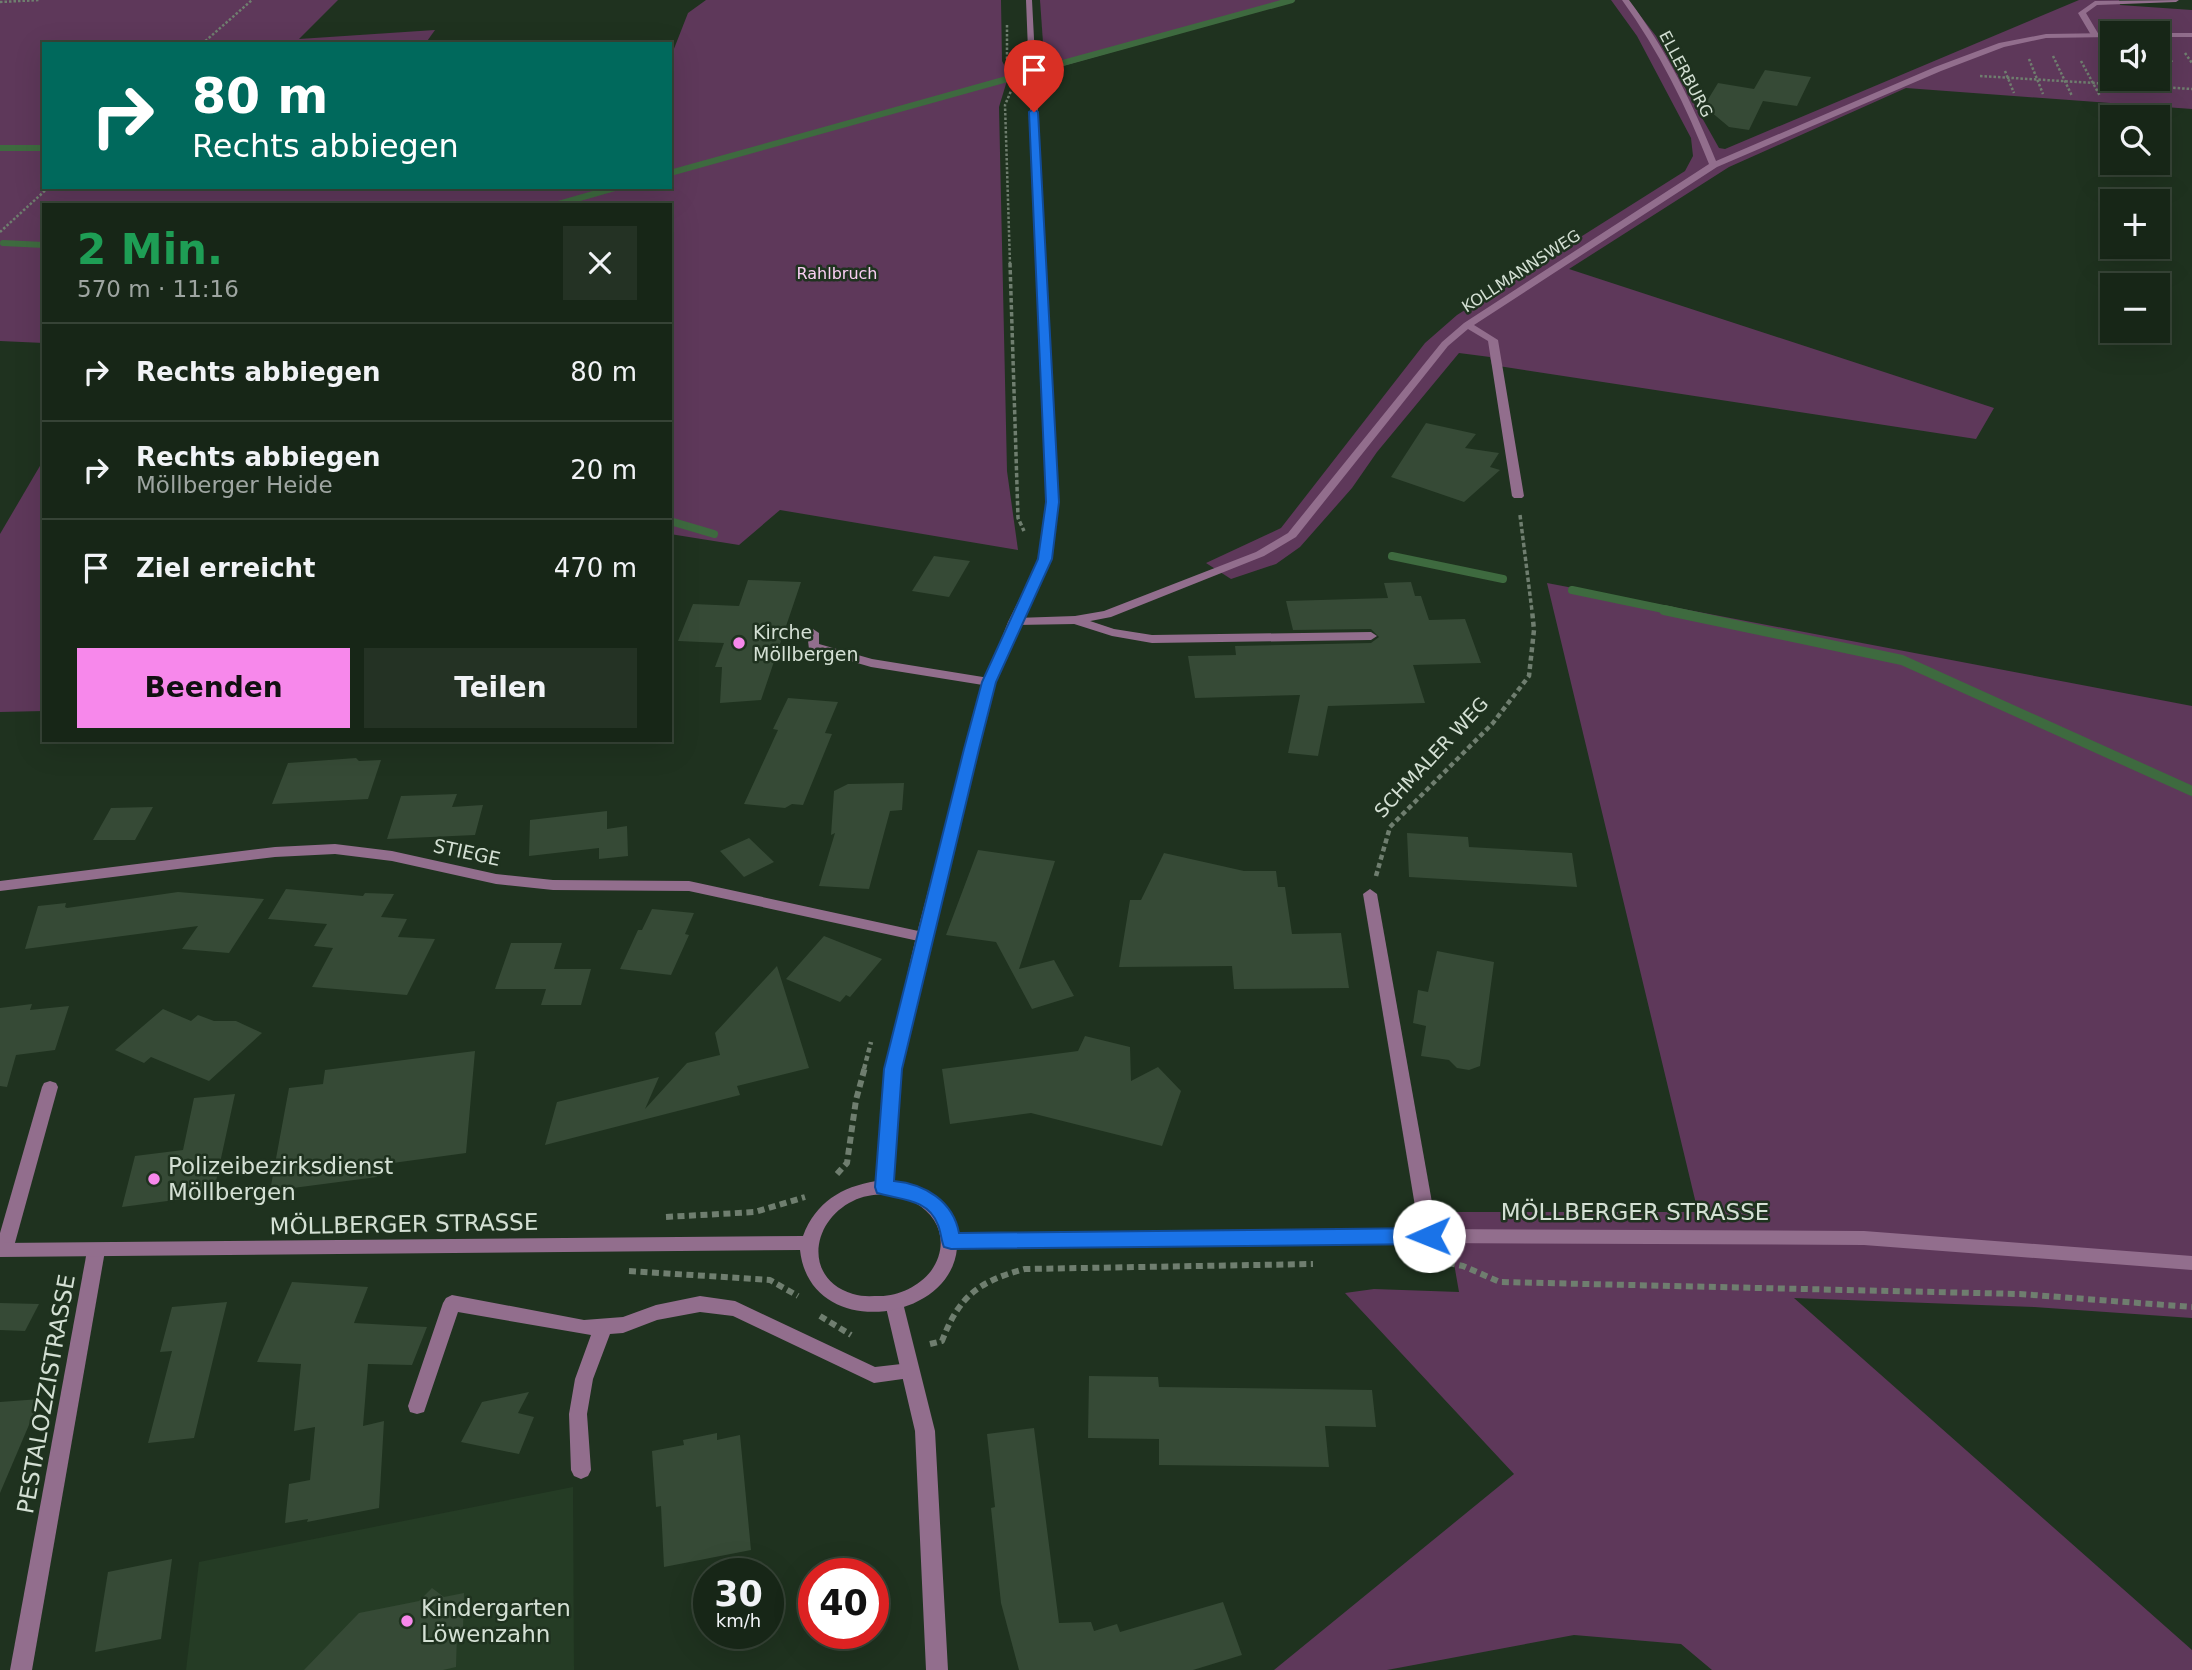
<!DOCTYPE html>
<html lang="de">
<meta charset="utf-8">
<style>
:root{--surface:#172617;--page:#243224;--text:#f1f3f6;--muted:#9ea5a1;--line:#364336;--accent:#f788eb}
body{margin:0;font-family:"DejaVu Sans",sans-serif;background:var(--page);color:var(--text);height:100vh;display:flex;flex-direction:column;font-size:26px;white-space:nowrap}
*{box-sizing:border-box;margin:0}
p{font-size:23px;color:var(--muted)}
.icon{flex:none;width:38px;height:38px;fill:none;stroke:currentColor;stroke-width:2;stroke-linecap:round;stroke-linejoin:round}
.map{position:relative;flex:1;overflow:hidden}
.sheet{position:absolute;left:42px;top:203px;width:630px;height:539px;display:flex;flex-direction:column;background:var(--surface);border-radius:0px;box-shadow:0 7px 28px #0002,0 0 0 2px var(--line)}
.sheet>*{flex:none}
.banner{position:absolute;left:42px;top:42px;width:630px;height:147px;border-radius:0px;box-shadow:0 7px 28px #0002,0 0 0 2px var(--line);background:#00695c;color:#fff;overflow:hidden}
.controls{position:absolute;left:2100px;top:21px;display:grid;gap:14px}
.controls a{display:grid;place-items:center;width:70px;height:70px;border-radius:0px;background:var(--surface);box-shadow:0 7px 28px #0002,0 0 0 2px var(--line);font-size:35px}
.speed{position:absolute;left:693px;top:1558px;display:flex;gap:14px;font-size:35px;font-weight:700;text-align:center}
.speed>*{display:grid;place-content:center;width:91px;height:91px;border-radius:50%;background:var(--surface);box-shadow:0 7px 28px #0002,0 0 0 2px var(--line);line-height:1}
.speed small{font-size:18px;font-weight:400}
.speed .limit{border:10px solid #d22;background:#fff;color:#111}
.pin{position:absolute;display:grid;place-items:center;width:60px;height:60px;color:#fff;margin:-72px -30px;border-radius:50% 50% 50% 0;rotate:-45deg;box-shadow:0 0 7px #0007}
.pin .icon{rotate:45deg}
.me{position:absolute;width:77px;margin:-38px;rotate:269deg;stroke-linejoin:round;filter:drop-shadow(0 0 5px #0008)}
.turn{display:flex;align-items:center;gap:24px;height:147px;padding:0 35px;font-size:32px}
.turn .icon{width:91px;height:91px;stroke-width:2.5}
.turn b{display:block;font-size:49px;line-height:60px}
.round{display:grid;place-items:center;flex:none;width:74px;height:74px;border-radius:0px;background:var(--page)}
.head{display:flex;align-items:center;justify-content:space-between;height:119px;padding:0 35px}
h1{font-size:42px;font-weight:700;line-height:52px;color:#1e9e55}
.cta{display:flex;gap:14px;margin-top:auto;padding:14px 35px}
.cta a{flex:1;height:80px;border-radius:0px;background:var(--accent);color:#111;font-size:28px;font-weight:700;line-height:80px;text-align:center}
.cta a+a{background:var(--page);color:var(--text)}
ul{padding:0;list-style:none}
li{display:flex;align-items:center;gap:21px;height:98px;padding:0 35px;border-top:2px solid var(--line)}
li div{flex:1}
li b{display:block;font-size:26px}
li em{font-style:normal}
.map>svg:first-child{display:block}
.built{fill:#253c25}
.green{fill:#5e385a;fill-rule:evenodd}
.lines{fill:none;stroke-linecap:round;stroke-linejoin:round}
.stream-far2{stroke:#3e6a3f;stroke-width:6}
.stream-far1{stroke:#3e6a3f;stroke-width:8}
.stream{stroke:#3e6a3f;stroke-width:10}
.building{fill:#364a36}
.path-far3{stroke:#6f7e6f;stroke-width:2.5;stroke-dasharray:2.5 2;stroke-linecap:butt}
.path-far2{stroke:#6f7e6f;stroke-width:3.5;stroke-dasharray:4.5 2.5;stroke-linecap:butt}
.path-far1{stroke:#6f7e6f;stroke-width:4.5;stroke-dasharray:5 3.5;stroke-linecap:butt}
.path{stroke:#6f7e6f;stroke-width:6;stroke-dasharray:7 4.5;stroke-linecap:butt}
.service{fill:#926e8d;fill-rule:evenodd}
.minor{fill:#926e8d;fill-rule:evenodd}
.tertiary{fill:#926e8d;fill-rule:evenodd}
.route{fill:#1a73e8;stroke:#114b97;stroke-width:2}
.poi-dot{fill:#f788eb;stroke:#1f321f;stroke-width:2.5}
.labels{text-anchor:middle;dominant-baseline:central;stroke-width:5;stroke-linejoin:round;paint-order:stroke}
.far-street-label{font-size:16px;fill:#d4e0d4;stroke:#1f321f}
.far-park-label{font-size:16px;fill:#f9cef2;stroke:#1f321f}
.poi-label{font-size:19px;fill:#d4e0d4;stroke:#1f321f;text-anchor:start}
.street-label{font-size:19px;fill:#d4e0d4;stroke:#1f321f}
.near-poi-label{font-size:23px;fill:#d4e0d4;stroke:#1f321f;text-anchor:start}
.near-street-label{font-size:23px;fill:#d4e0d4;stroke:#1f321f}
</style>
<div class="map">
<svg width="2192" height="1670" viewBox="0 0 2192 1670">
<rect width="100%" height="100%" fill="#1f321f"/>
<!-- built -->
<polygon class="built" points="573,1487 574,1670 186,1670 199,1562"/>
<!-- green -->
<g class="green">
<polygon points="0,0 338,0 299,39 435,30 425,44 44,44 44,187 670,187 670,59 688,13 706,0 1001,0 1002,61 1009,74 999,107 1007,471 1018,550 780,510 739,545 670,534 670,205 44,205 44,343 0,341"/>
<polygon points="1040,0 1296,0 1045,71"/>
<path d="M1611,0H1628L1656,36L1719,148L1725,149L2079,0H2119L2120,5L2192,10V109L1906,88L1729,167L1569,269L1994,408L1976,439L1492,365L1490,357L1459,353L1377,452L1352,488L1300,547L1276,564L1231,579L1206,563L1281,528L1425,343L1457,315L1685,171L1693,156L1691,138L1637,36ZM2112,33H2158V79H2112Z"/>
<polygon points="44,459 44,711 0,712 0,534"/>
<polygon points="1547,583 2192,706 2192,1318 2034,1307 1794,1298 2192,1650 2192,1670 1712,1670 1681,1644 1574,1635 1387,1670 1274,1670 1514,1474 1345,1293 1374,1289 1459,1292 1445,1212 1698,1212"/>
</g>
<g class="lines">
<!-- stream-far2 -->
<g class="stream-far2">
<polyline points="1041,69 1292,0"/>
<polyline points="0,148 44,148"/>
<polyline points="670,173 1007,79"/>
<polyline points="555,205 618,187"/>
<polyline points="3,243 44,245"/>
</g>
<!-- stream-far1 -->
<g class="stream-far1">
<polyline points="670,521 714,534"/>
<polyline points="1392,556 1503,579"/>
<polyline points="1572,590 1673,611"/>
</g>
<!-- stream -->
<polyline class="stream" points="1664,610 1902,660 2192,791"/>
</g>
<!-- building -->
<g class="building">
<polygon points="1765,70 1811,77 1797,106 1763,101 1749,130 1729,127 1704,106 1718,83 1754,89"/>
<polygon points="1426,423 1476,434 1465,448 1499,453 1490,467 1500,470 1464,502 1391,477"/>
<polygon points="934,556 970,561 949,597 912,591"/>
<polygon points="748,580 801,582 761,700 720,703 722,667 715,667 724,643 678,641 693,604 739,606"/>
<polygon points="1411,582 1415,596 1421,596 1429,620 1465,619 1481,663 1413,665 1425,703 1328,706 1318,756 1288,753 1300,695 1195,698 1188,656 1236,655 1235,646 1371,643 1379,637 1371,629 1293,630 1286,601 1388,598 1384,583"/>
<polygon points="788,698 838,702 825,733 832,734 803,805 792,804 785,808 744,804 778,730 773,729"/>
<polygon points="356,758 359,761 381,760 368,799 272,804 288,763"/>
<polygon points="904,783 902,810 890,811 869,889 819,886 835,833 831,835 834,791 848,784"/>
<polygon points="457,794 452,807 483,805 475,835 387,839 401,796"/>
<polygon points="153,807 135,840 93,840 111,808"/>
<polygon points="607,811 607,829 627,826 628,856 599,859 599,848 529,856 530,820"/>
<polygon points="1407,833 1468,837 1469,847 1572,853 1577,887 1409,877"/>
<polygon points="749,838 774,862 744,877 720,851"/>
<polygon points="978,850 1055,861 1019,969 1054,960 1074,996 1032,1009 996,942 946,935"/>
<polygon points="1164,853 1244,871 1276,871 1278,887 1285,887 1292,934 1341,933 1349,988 1234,989 1232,966 1119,967 1130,900 1141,900"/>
<polygon points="286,889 363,896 365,893 394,894 381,917 407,919 398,937 435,939 407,995 312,987 333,948 314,946 327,924 268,919"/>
<polygon points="178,892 264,899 229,953 182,949 198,926 25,949 38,906 66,903 65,907 67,908"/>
<polygon points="652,909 694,913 685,934 689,935 671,975 620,969 638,930 642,930"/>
<polygon points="824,936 882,959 850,997 846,995 840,1002 786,979"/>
<polygon points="511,943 562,943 554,969 591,969 581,1005 541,1005 546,989 495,989"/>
<polygon points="1437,951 1494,962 1480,1066 1469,1070 1457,1068 1449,1060 1421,1056 1426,1026 1413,1023 1418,990 1428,992"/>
<polygon points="777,966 809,1068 737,1086 740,1095 545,1145 557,1102 659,1077 645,1109 687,1063 720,1055 715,1033"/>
<polygon points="32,1004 30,1010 69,1006 55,1050 16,1055 7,1087 0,1086 0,1008"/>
<polygon points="163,1009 191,1021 198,1015 214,1021 236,1021 262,1033 209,1081 151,1057 144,1063 115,1050"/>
<polygon points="1085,1036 1130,1047 1131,1081 1158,1067 1181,1091 1162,1146 1031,1113 950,1124 942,1069 1078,1051"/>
<polygon points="475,1051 466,1153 378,1165 377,1177 270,1191 289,1088 323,1084 325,1070"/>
<polygon points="235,1094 213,1195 122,1207 135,1156 183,1150 194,1098"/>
<polygon points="292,1282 368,1287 354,1323 427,1327 412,1365 368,1364 363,1426 384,1421 379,1508 307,1522 308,1519 285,1523 289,1484 310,1480 315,1427 294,1431 301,1364 257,1362"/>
<polygon points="227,1302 194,1438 148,1443 172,1351 160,1352 172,1307"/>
<polygon points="0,1303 39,1304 25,1331 0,1330"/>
<polygon points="1089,1376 1158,1377 1159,1387 1372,1390 1376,1427 1325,1426 1329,1467 1159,1465 1159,1439 1088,1438"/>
<polygon points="529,1392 518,1413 534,1417 519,1454 461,1442 482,1402"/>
<polygon points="40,1399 0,1493 0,1402"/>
<polygon points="1034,1428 1059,1623 1091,1622 1094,1631 1117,1624 1120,1632 1223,1602 1242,1655 1193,1670 1019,1670 1001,1603 991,1508 995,1507 987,1434"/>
<polygon points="717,1433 717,1440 740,1435 751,1550 664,1567 661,1506 656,1507 652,1451 684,1445 683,1440"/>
<polygon points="172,1559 161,1639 95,1652 108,1572"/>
<polygon points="432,1588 444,1597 464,1593 463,1630 457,1631 456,1667 443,1670 304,1670 359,1613 419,1601"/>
</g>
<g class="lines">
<!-- path-far3 -->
<g class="path-far3">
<polyline points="0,2 40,0"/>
<polyline points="1007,25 1007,59 1012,67"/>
<polyline points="202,44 252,0"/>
<polyline points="2167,53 2172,62"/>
<polyline points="2185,53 2192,63"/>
<polyline points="2053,56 2072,96"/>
<polyline points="2029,59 2043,94"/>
<polyline points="2081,61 2100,96"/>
<polyline points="2005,71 2014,93"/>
<polyline points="1980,76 2192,89"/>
<polyline points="0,232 49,187"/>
<polyline points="1010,264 1005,105 1011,91"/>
</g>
<!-- path-far2 -->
<g class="path-far2">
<polyline points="1010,263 1018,518 1024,531"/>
<polyline points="1520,515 1532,611"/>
</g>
<!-- path-far1 -->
<g class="path-far1">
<polyline points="1376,876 1390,827 1493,723 1529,676 1534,630 1532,610"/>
<polyline points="864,1069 871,1042"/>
</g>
<!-- path -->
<g class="path">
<polyline points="837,1174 847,1163 856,1100 865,1067"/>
<polyline points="666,1217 755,1212 805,1197"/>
<polyline points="1448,1263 1463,1266 1500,1282 2020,1294 2192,1307"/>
<polyline points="629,1271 770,1280 798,1296"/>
<polyline points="820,1316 851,1335"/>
<path d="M930,1344L942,1341C959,1296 979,1281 1025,1269L1313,1264"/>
</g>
<!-- service -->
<g class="service">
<polygon points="2179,0 2176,2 2097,5 2086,13 2099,35 2095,37 2091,35 2078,13 2095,1"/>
<polygon points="1075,616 1114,629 1152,635 1371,632 1377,636 1371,640 1152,643 1112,636 1071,623 1069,620"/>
<polygon points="813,629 819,633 819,644 872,659 989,678 995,682 989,686 871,667 809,649 807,633"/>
<polygon points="50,1081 56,1083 58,1087 13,1250 10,1255 0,1256 0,1233 42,1087 44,1083"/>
<polygon points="452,1295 584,1320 623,1317 656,1305 700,1296 735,1301 875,1367 910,1363 917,1365 919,1371 917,1377 874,1383 733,1316 700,1312 657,1320 623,1333 610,1334 593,1379 587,1414 591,1470 588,1476 581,1479 574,1476 571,1470 569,1414 575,1379 591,1335 458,1312 424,1412 417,1414 410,1412 408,1406 443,1303 446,1298"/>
</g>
<!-- minor -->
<g class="minor">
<path d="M1622,0H1629C1666,49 1693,104 1716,161L1935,67L1999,43L2046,34L2112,33H2114L2112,37L2046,38L2004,47L1941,71L1717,167L1474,325L1498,340L1524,496L1522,498H1514L1512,496L1488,341L1468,329L1448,346L1296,537L1264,556L1111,617L1075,624L1010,625L1008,622L1014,618L1075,616L1104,611L1256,552L1288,533L1442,342L1464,323L1709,164C1686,106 1659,51 1622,0Z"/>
<polygon points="2156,33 2192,33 2192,37 2158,37"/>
<polygon points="335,844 392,851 496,874 553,880 689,881 923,932 928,933 930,937 928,941 923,942 689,891 553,890 496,884 392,861 335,854 275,857 0,891 0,881 275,847"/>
<polygon points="1370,889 1377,894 1438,1236 1435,1241 1429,1243 1423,1241 1420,1236 1363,894"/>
<polygon points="96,1244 102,1246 105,1251 32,1670 10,1670 87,1251 90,1246"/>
<polygon points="894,1295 900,1298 903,1303 935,1431 948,1670 926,1670 915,1431 885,1303 888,1298"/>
</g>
<!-- tertiary -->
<path class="tertiary" d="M1026,0H1032L1058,502L1051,559L1020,622L991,695L930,937L901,1069L893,1183C930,1192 943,1196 958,1234L1429,1229L1864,1231L2192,1256V1270L1864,1245L1429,1243L957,1248C951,1323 810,1342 800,1250L0,1257V1243L803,1236C816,1202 841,1187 876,1181L885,1069L916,937L979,695L1008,622L1039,559L1046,502ZM884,1194C894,1196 906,1198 915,1203C941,1217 949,1246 931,1271C919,1286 899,1296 880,1296C871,1296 862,1297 853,1294C803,1279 811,1221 853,1201C862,1196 873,1195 884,1194Z"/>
</g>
<!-- route -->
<path class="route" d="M1034,109L1038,112L1059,502L1052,559L996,682L979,749L902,1069L894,1181C925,1184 953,1201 959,1233L1429,1228L1436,1230L1439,1236L1436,1242L1429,1244L951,1249L944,1247C941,1240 941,1232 938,1225C928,1198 900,1200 877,1193L875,1187L884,1069L964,749L982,682L1038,559L1046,502L1029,112Z"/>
<!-- markers -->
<g class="poi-dot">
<circle cx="739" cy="643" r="7"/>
<circle cx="154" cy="1179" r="7"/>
<circle cx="407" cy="1621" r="7"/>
</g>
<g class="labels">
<!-- far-street labels -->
<g class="far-street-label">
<text transform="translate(1686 74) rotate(62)">ELLERBURG</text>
<text transform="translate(1521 271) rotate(-33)">KOLLMANNSWEG</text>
</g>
<!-- far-park labels -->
<g class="far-park-label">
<text x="837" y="273">Rahlbruch</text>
</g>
<!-- poi labels -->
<g class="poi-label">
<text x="753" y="632">Kirche<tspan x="753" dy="22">Möllbergen</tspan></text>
</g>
<!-- street labels -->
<g class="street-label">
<text transform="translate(1431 757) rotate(-47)">SCHMALER WEG</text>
<text transform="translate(467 852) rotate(12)">STIEGE</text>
</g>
<!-- near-poi labels -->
<g class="near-poi-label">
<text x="168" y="1166">Polizeibezirksdienst<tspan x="168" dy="26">Möllbergen</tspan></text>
<text x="421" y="1608">Kindergarten<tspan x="421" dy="26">Löwenzahn</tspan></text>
</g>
<!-- near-street labels -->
<g class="near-street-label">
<text x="1635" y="1212">MÖLLBERGER STRASSE</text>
<text transform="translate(404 1224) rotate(-1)">MÖLLBERGER STRASSE</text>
<text transform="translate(46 1394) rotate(-80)">PESTALOZZISTRASSE</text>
</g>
</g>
</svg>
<div class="controls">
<a><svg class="icon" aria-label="sound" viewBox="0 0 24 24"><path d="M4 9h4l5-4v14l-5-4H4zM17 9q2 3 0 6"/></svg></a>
<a><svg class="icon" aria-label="search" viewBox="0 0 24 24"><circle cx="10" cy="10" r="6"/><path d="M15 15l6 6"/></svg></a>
<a>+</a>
<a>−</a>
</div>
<div class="speed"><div>30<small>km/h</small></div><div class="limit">40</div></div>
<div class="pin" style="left:1034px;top:112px;background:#d93025"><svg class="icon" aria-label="arrive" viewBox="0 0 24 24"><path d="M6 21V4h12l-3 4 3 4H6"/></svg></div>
<svg class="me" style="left:1429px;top:1236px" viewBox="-20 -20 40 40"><circle r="19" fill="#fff"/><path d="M0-13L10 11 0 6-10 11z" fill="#1a73e8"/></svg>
<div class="banner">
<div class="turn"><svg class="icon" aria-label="right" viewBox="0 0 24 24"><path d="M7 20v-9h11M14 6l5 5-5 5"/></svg><div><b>80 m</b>Rechts abbiegen</div></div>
</div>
<section class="sheet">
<div class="head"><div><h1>2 Min.</h1><p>570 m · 11:16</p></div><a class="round"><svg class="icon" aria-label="close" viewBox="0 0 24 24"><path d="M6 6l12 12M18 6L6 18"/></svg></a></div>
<ul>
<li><svg class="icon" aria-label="right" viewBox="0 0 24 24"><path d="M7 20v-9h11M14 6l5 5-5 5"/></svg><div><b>Rechts abbiegen</b></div><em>80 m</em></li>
<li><svg class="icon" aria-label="right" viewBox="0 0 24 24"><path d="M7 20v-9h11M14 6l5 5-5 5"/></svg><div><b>Rechts abbiegen</b><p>Möllberger Heide</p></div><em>20 m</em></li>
<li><svg class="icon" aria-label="arrive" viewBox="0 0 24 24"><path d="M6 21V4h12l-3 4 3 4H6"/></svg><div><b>Ziel erreicht</b></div><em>470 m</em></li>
</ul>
<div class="cta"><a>Beenden</a><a>Teilen</a></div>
</section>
</div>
